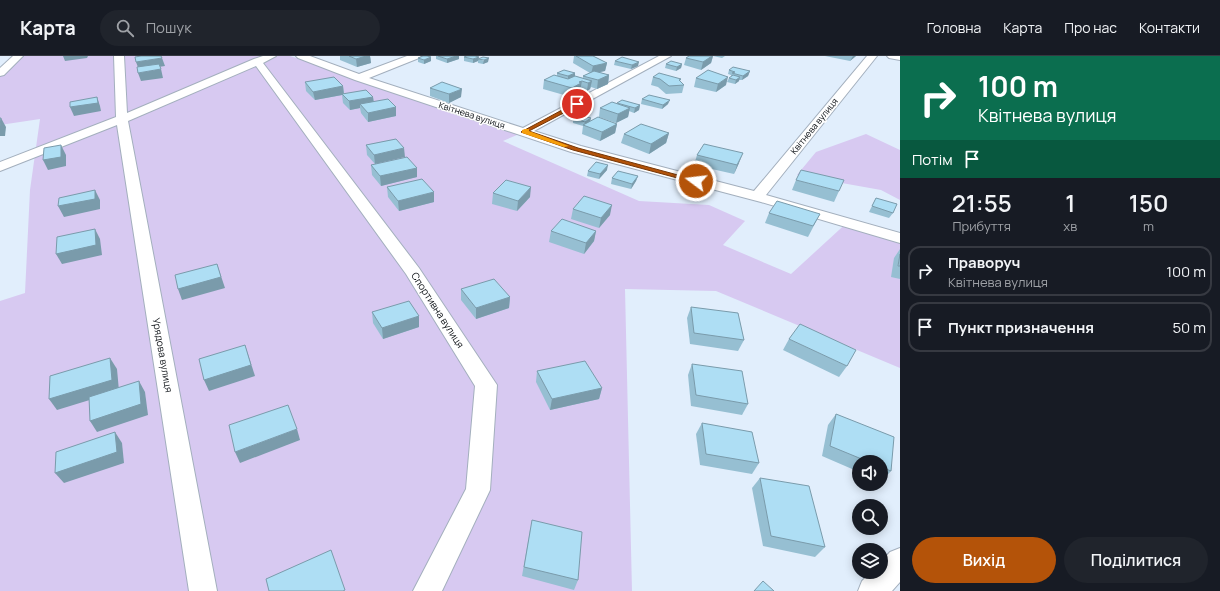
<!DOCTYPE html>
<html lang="uk">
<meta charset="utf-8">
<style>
:root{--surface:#171b24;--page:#20242c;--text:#f1f3f6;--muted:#9ea1a6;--line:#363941;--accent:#b45309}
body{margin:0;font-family:Manrope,sans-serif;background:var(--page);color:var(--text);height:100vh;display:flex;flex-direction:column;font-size:15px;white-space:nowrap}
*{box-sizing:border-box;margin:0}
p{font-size:13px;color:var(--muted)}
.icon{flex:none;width:22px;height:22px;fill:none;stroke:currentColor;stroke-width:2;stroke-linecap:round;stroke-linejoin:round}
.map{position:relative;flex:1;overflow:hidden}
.panel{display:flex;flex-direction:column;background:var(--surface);width:320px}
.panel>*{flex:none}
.guide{background:#0b6e4f;color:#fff;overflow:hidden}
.tools{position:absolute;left:852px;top:399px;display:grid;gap:8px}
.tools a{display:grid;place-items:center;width:36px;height:36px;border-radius:50%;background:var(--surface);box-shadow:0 2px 10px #0003;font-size:20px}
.pin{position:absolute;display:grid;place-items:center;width:34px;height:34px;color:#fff;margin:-17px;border:2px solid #fff;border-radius:50%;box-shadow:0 1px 4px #0007}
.me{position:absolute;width:44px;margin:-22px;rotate:285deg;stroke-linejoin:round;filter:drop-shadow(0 0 3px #0008)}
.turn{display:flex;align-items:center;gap:14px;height:84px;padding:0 12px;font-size:18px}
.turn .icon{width:52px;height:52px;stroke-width:2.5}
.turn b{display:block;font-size:28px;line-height:34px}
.then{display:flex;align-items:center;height:38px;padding:0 12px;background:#0003;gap:8px;font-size:15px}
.eta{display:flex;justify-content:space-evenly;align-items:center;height:68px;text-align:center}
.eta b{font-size:24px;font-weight:600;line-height:28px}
.action{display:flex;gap:8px;margin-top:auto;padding:8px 12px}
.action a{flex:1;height:46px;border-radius:24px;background:var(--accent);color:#fff;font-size:16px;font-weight:600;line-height:46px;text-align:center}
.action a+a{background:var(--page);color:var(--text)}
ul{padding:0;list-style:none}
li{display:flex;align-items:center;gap:12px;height:50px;margin:0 8px 6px;padding:0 4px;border:2px solid var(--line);border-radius:12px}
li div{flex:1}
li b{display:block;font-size:15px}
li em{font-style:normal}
header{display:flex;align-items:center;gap:24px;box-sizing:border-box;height:56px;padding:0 20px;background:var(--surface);border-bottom:1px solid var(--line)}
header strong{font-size:19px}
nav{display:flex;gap:22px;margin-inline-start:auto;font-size:14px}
.search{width:280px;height:36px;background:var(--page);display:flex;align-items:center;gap:10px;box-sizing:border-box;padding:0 14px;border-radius:22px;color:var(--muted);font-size:15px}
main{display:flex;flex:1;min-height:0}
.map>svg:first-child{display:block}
.green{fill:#d7c9f1}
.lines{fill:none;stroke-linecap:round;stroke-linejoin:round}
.minor-casing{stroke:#a3afbd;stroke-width:2}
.minor{fill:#fff;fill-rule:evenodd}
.wall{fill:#96bfd2}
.shaded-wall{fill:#7a9bab}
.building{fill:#aedef4;stroke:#7a9bab}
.route{fill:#b45309;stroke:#753606}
.slow{fill:#f59e0b}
.labels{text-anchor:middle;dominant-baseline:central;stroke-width:3;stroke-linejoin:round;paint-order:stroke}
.far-street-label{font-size:9px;fill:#0e1217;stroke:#fff}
.street-label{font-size:10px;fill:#0e1217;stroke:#fff}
</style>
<header>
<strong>Карта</strong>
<div class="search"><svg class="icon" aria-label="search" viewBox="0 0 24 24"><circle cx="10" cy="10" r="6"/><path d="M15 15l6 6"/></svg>Пошук</div>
<nav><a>Головна</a><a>Карта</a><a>Про нас</a><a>Контакти</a></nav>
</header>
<main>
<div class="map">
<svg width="900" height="535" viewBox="0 0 900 535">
<rect width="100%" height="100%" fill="#e1eefc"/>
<!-- green -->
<g class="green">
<polygon points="18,0 290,0 524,76 503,85 639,145 709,149 745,165 723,189 791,218 851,163 900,183 900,312 716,235 625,233 632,535 0,535 0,245 25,237 30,134 40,63 0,69 0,17"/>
<polygon points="866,78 900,94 900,144 881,134 797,119 816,96"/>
</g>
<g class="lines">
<defs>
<g id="minor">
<polygon points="13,0 23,0 4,19 0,20 0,12"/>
<polygon points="114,0 124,0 127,57 254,3 263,0 276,0 263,7 419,212 497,329 490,434 442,535 413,535 466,433 475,330 406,218 256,10 128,65 217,535 189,535 117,69 0,115 0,106 116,61"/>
<polygon points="296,0 310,0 359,18 407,0 421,0 419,2 369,22 523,72 659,0 671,0 534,75 581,90 754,135 867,0 877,0 766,139 900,177 900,187 761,146 571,96 355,24 298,2"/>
<polygon points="887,0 900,0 900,4 889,2"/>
<polygon points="900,492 900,526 892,535 858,535 862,525 871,516 881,516 881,506 890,496"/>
</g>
</defs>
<!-- minor casing -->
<use href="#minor" class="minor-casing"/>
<!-- minor -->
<use href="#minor" class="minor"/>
</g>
<!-- wall -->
<g class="wall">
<polygon points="340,0 370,0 371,7 357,11 340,4"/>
<polygon points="436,0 459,0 459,3 447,7 436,3"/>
<polygon points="574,0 593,0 607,7 605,15 599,16 609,19 608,28 597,33 591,31 590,33 587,35 580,33 580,35 571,41 543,33 544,24 557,20 557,17 575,20 583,22 583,20 590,17 573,7"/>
<polygon points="689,0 725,0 722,2 713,0 711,7 701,14 684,9 686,2"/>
<polygon points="825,0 856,0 850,5"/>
<polygon points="464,1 478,3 488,6 483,8 478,7 478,5 473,7 464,5"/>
<polygon points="418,2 431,5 424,8 418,6"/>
<polygon points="615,5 638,10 631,13 614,9"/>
<polygon points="666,8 682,8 681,12 676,15 665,12"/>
<polygon points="729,14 750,15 748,20 742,24 739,24 739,25 735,28 727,26 729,22 731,21 731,19 728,18"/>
<polygon points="653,21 681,23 680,25 684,29 682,37 666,38 658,31 651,29"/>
<polygon points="696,22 726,29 716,36 694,31"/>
<polygon points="305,26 343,30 344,38 373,41 374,46 396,51 396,60 368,66 361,57 360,52 350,54 343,47 342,39 315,44 306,35"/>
<polygon points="430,32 461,41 449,47 430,40"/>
<polygon points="642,43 668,48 662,53 641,48"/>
<polygon points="617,48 640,49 639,54 634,57 629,55 628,61 616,67 599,61 600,52"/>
<polygon points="573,62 590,66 617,68 615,77 600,85 582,78 583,70 573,67"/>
<polygon points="669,77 666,87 649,98 621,87 624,78"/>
<polygon points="396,83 375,108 367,99 366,89"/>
<polygon points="697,99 739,107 734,118 694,109"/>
<polygon points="371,109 417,112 417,121 381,130 372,119"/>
<polygon points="607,114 599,123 587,120 588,115"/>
<polygon points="638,120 636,125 631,133 611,128 612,122"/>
<polygon points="796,124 839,135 834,146 792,134"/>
<polygon points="387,131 434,146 399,155 388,141"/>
<polygon points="493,137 530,141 517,155 492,148"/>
<polygon points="876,142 893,157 889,162 869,156"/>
<polygon points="573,153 610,159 599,172 571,163"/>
<polygon points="769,157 820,158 808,181 765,167"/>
<polygon points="551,175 596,175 594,185 584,198 549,186"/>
<polygon points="900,193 900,223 891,221 894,202"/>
<polygon points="461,233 510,241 509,252 476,263 461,244"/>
<polygon points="691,251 744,284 738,295 690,288 687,262"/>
<polygon points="372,256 419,271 383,283 373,267"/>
<polygon points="789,283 847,310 839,321 783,294"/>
<polygon points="692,308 748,348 742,359 691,350 688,319"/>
<polygon points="537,315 602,332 599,343 550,354 536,326"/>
<polygon points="836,358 891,415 881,426 881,406 859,406 859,416 822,400 828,369"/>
<polygon points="702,367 759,407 752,418 700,409 696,378"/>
<polygon points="760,422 825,491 815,501 763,490 752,432"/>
<polygon points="530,474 578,524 574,534 522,520"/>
</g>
<!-- shaded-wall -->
<g class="shaded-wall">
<polygon points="63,0 88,0 87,2 65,5"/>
<polygon points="366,0 370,0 371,7 357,11 356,3"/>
<polygon points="456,0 459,0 459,3 447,7 447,3"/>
<polygon points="712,0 713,0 711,7 701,14 703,6"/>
<polygon points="853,0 856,0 850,5"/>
<polygon points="431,1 431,5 424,8 424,4"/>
<polygon points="479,1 478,5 473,7 473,3"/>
<polygon points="162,2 165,10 139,14 136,6"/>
<polygon points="489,2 488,6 483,8 484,4"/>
<polygon points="639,6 638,10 631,13 632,9"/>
<polygon points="607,7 605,15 591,18 593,10"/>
<polygon points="682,8 681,12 676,15 677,11"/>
<polygon points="161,13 163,22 141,25 138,17"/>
<polygon points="750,15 748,20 742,24 743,20"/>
<polygon points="575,17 575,21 568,24 568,20"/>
<polygon points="609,19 608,28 597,33 598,24"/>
<polygon points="728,21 726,29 716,36 718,28"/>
<polygon points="740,21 739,25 735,28 736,24"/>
<polygon points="582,25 580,35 571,41 572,32"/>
<polygon points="592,25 590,33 587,35 588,27"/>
<polygon points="343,30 344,39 342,38 342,39 315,44 313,36"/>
<polygon points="462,33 461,41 449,47 449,38"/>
<polygon points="97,41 100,50 101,55 74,60 70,51"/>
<polygon points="373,41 374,50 360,48 360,52 350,54 349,45"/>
<polygon points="670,44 668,48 662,53 663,49"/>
<polygon points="640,49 639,54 634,57 635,52"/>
<polygon points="396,51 396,60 368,66 368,57"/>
<polygon points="630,52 628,61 616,67 618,58"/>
<polygon points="1,62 6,71 5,80 0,80 0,70"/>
<polygon points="591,62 590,67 584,70 585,66"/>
<polygon points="617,68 615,77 600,85 602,76"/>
<polygon points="669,77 666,87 649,98 651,88"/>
<polygon points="61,89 66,99 66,110 48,114 43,104"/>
<polygon points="404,92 405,101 375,108 374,99"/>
<polygon points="743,97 739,107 734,118 737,109"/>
<polygon points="608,109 607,114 599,123 600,118"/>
<polygon points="417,112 417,121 381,130 380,120"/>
<polygon points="638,120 636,125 631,133 632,128"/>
<polygon points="531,131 530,141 517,155 518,145"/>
<polygon points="95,134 100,144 100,153 64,161 58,150"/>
<polygon points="434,136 434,146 399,155 398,145"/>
<polygon points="612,149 610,159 599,172 601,162"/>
<polygon points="95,173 100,183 102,199 62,208 56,198"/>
<polygon points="596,175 594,185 584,198 586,187"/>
<polygon points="217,208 225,232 182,244 178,233"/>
<polygon points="510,241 509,252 476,263 476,252"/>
<polygon points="419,260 419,271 383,283 382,272"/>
<polygon points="245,289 255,320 209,335 204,324"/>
<polygon points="110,302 117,313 119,335 57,354 49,343"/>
<polygon points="139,325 145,336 148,359 97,376 90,365"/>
<polygon points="602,332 599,343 550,354 552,343"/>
<polygon points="297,373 300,384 240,407 235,396"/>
<polygon points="115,376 122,387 124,407 64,427 55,417"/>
</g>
<!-- building -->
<g class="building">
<polygon points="141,0 161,0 162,2 136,6 135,1"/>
<polygon points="349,0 366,0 356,3"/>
<polygon points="423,0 427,0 431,1 424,4 418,2"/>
<polygon points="438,0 456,0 447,3"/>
<polygon points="467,0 475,0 479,1 473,3 464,1"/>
<polygon points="576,0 593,0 607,7 593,10"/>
<polygon points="689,0 712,0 703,6 686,2"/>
<polygon points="483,1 489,2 484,4 478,3"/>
<polygon points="622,1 639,6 632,9 615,5"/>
<polygon points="671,5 682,8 677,11 666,8"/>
<polygon points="159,8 161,13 138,17 137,11"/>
<polygon points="733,11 750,15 743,20 732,17 735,16 729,14"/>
<polygon points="564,14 575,17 568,20 557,17"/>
<polygon points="708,14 728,21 718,28 696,22"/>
<polygon points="594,15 609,19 598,24 583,20"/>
<polygon points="659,17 681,23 679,24 684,29 669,30 660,23 653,21"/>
<polygon points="554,19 568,23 575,20 592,25 588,27 582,25 579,26 581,27 572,32 544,24"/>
<polygon points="733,19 740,21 736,24 729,22"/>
<polygon points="334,21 343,30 313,36 305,26"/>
<polygon points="442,26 462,33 449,38 430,32"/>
<polygon points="366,34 373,41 349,45 342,38"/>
<polygon points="649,39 670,44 663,49 642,43"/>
<polygon points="97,41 98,47 70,51 70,46"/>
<polygon points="388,43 396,51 368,57 360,48"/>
<polygon points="622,44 640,49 635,52 617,47"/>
<polygon points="612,46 630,52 618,58 600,52"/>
<polygon points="579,59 591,62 585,66 573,62"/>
<polygon points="598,61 617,68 602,76 583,69"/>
<polygon points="0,62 1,62 0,70"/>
<polygon points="641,68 669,77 651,88 624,78"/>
<polygon points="396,83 404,92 374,99 366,89"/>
<polygon points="704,88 743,97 737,109 697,99"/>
<polygon points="61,89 61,101 43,104 44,92"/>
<polygon points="407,101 417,112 380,120 371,109"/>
<polygon points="596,106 608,109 600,118 588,115"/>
<polygon points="801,114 844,124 839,135 796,124"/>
<polygon points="618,115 638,120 632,128 612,122"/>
<polygon points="422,123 434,136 398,145 387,131"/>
<polygon points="506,124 531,131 518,145 493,137"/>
<polygon points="95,134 95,143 58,150 59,142"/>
<polygon points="584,140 612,149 601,162 573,153"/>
<polygon points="876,142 897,148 893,157 872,150"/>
<polygon points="777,145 820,158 813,170 769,157"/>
<polygon points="562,163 596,175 586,187 551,175"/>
<polygon points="95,173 96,189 56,198 57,181"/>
<polygon points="900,198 900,210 898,210"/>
<polygon points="217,208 221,221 178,233 175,219"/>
<polygon points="494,223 510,241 476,252 461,233"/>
<polygon points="409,245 419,260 382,272 372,256"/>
<polygon points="691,251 738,257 744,284 694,277"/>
<polygon points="800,268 856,294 847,310 789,283"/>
<polygon points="245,289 251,309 204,324 199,303"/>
<polygon points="110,302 112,324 49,343 50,320"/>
<polygon points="585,305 602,332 552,343 537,315"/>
<polygon points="692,308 742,315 748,348 696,339"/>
<polygon points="139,325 141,348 90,365 89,341"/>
<polygon points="288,349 297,373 235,396 229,369"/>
<polygon points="836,358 894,381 891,415 881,411 881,406 869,406 830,390"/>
<polygon points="702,367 752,376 759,407 706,398"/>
<polygon points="115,376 117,396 55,417 56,396"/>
<polygon points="760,422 809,430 825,491 771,480"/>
<polygon points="532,464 582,476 578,524 524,511"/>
<polygon points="331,494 345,534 343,535 269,535 266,523"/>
<polygon points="763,525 774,535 754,535"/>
</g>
<!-- route -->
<polygon class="route" points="577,46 580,48 579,49 529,75 578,92 700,125 696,127 573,94 521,76"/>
<!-- slow -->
<polygon class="slow" points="525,73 529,73 529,75 569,90 564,91 522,77 522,74"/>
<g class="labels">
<!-- far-street labels -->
<g class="far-street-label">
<text transform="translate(472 59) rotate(18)">Квітнева вулиця</text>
<text transform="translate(814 70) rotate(-51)">Квітнева вулиця</text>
</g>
<!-- street labels -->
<g class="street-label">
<text transform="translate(438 254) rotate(57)">Спортивна вулиця</text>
<text transform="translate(163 299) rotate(80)">Урядова вулиця</text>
</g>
</g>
</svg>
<div class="tools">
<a><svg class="icon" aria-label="sound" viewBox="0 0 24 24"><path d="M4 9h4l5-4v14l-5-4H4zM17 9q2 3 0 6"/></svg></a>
<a><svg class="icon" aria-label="search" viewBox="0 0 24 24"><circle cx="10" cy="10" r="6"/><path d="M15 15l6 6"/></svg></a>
<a><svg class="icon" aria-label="layers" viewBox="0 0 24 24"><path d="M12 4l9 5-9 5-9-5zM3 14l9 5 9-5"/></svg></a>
</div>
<div class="pin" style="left:577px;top:48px;background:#d93025"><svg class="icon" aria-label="arrive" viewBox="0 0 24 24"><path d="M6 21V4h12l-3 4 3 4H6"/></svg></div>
<svg class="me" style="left:696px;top:125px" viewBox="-20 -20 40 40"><circle r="17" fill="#b45309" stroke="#fff" stroke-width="3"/><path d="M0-11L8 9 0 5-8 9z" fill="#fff"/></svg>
</div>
<section class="panel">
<div class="guide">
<div class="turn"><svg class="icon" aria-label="right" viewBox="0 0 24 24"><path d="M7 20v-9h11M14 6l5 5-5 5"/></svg><div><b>100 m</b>Квітнева вулиця</div></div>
<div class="then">Потім<svg class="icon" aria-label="arrive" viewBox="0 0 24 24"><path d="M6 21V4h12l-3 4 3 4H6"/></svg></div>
</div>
<div class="eta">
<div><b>21:55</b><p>Прибуття</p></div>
<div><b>1</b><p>хв</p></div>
<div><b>150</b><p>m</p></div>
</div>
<ul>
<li><svg class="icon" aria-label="right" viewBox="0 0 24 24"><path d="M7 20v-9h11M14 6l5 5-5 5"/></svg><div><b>Праворуч</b><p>Квітнева вулиця</p></div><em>100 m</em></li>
<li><svg class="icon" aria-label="arrive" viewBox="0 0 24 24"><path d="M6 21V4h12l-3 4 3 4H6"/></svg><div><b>Пункт призначення</b></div><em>50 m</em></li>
</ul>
<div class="action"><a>Вихід</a><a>Поділитися</a></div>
</section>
</main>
